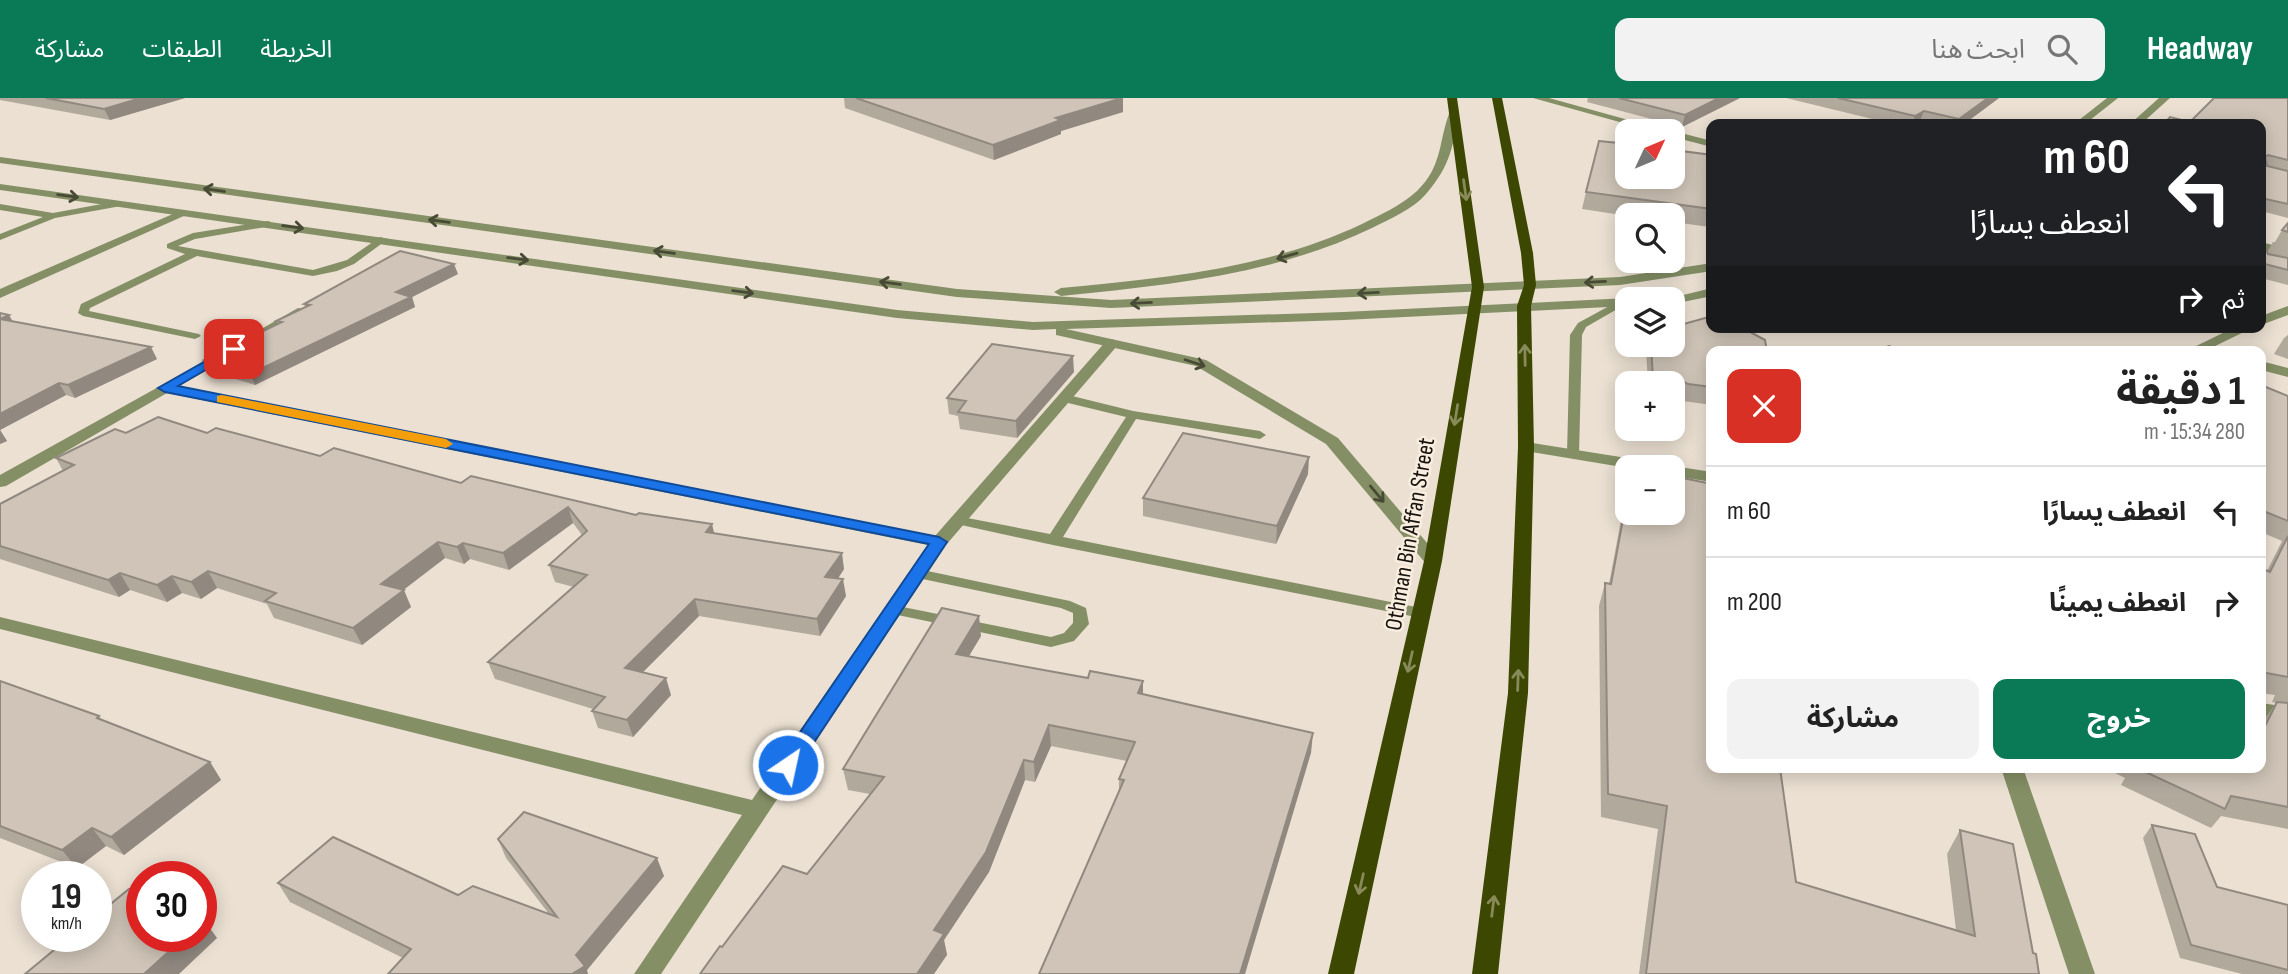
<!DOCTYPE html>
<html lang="ar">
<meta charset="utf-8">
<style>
:root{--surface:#fff;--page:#f2f2f2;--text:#222;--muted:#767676;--line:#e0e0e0;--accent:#097a55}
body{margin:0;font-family:"Sofia Sans Condensed","Noto Sans Arabic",sans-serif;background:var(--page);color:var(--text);direction:rtl;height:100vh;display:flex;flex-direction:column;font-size:26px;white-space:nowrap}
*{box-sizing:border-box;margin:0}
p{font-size:23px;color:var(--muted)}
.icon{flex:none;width:38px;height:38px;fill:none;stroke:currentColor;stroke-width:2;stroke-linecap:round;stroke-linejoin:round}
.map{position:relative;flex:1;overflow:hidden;direction:ltr}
.details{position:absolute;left:1706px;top:248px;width:560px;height:427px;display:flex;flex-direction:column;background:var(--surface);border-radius:14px;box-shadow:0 4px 18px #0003;direction:rtl}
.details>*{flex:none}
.top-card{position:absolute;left:1706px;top:21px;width:560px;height:214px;border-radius:14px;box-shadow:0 4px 18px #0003;direction:rtl;background:#202124;color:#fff;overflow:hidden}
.needle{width:46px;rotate:46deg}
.buttons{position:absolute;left:1615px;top:21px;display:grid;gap:14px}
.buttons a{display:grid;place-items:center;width:70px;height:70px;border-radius:14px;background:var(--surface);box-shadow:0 4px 18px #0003;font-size:35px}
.speed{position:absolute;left:21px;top:763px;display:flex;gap:14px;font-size:35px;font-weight:700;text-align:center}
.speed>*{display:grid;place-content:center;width:91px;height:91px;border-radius:50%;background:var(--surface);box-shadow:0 4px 18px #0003;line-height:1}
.speed small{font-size:18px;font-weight:400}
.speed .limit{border:10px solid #d22;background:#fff;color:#111}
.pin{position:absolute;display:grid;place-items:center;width:60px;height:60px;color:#fff;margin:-30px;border-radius:14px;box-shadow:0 4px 10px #0006}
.me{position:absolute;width:77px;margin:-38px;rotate:34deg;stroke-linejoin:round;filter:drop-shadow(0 0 5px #0008)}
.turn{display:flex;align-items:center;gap:24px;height:147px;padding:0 21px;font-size:32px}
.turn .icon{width:91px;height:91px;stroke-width:2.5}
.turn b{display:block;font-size:49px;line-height:60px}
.then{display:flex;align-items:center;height:66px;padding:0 21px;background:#0003;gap:14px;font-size:26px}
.round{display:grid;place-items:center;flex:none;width:74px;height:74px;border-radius:14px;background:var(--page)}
.summary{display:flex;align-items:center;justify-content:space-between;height:119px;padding:0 21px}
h1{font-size:42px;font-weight:700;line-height:52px}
.cta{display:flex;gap:14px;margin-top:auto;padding:14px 21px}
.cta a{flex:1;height:80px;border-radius:14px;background:var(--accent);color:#fff;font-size:28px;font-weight:700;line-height:80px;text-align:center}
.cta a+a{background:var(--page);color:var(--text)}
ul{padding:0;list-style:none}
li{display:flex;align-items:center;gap:21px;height:91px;padding:0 21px;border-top:2px solid var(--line)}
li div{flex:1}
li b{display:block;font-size:26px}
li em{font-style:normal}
header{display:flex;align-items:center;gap:42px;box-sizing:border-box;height:98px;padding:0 35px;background:var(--accent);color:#fff}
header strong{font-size:33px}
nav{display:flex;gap:38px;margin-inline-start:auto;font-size:24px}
.search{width:490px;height:63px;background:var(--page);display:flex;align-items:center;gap:18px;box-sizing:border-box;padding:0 24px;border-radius:14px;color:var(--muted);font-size:26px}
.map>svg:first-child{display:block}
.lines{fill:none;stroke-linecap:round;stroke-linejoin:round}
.service{fill:#848f66;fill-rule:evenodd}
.minor{fill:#848f66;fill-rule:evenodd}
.tertiary{fill:#848f66;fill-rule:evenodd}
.primary{fill:#3c4801;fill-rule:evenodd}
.wall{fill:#b2a99d}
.shaded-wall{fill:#918980}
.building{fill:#cfc4b7;stroke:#918980;stroke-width:2}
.oneway{stroke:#484a35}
.oneway2{stroke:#888a5a}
.route{fill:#1a73e8;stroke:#114b97;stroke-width:2}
.slow{fill:#f59e0b}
.labels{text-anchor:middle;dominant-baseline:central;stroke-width:5;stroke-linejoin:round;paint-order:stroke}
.street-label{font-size:24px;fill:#16120d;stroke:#f9eddf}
</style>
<header>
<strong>Headway</strong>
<div class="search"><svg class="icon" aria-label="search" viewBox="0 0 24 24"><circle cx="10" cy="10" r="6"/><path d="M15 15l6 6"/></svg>ابحث هنا</div>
<nav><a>الخريطة</a><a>الطبقات</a><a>مشاركة</a></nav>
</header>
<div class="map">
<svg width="2288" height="876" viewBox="0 0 2288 876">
<rect width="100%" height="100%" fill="#ebe0d2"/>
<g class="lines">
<!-- service -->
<g class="service">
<polygon points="118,103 121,104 121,108 55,120 0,142 0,136 43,119 0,112 0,106 53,115"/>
<polygon points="268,123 271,124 271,128 195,141 178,148 313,172 347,162 380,139 388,141 354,166 337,173 313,178 197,158 90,210 89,213 199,236 201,238 195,241 83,218 78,215 81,206 185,156 167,150 167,146 193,135"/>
<polygon points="1622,201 1626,202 1626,206 1586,229 1582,237 1579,356 1573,360 1568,359 1567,356 1570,237 1578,225"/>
<polygon points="1064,296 1133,313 1260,333 1266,337 1260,341 1136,321 1063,439 1421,510 1429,515 1421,520 1053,447 952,425 950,422 952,419 957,418 1050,436 1126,319 1060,303 1058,300 1060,297"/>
<polygon points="918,471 1070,503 1086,510 1089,526 1074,543 1051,549 888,515 885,512 888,509 893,507 1051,539 1064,535 1073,525 1073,515 1061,510 913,479 911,476"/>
</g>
<!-- minor -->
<g class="minor">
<polygon points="1533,0 1549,0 1668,33 1652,33"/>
<polygon points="1672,33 1673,33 1712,43 1712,49 1673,39"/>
<polygon points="182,112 188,115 186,117 0,200 0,191"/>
<polygon points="2288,208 2288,217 2261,227 2261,218"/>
<polygon points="298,210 303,211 303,217 254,245 244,245 242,242"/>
<polygon points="2235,229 2254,229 2203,254 2184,254"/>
<polygon points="1112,241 1119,245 1117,248 946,447 661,876 634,876 742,717 0,531 0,519 752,702 928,447 167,295 6,388 0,389 0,377 225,252 232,256 230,259 179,288 935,438 1107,242"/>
<polygon points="2261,263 2288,270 2288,279 2261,272"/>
<polygon points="1526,344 1652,364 1660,369 1628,370 1520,352 1518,349 1520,346"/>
<polygon points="1673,368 1712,374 1712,384 1673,378 1673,369 1668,369"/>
<polygon points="2261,605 2288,609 2288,623 2261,619"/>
<polygon points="2001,670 2023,670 2095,876 2069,876"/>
</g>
<!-- tertiary -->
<g class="tertiary">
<polygon points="2107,0 2118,0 2085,26 2074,26"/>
<polygon points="2159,0 2170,0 2141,26 2130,26"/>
<path d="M1451,11L1459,13C1453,48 1451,67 1426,96C1413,111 1390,121 1372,130C1274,177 1168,187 1061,198L1054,194L1061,190C1164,180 1267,171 1362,126C1380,117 1402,107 1417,93C1444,67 1438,41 1451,11Z"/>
<polygon points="0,59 957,191 1111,202 1620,179 1712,165 1712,173 1620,187 1111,210 957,199 0,65"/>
<polygon points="0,86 897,212 1033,224 1344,214 1628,200 1633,201 1628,201 1628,208 1344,222 1066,231 1206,262 1338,340 1439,459 1442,463 1433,469 1427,467 1326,346 1196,268 1056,237 1056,231 1033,232 897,220 0,92"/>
<polygon points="2261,144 2288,151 2288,159 2261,152"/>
<polygon points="1712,190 1712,198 1673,206 1673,201 1667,201"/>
</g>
<!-- primary -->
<g class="primary">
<polygon points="1447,0 1457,0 1484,189 1442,463 1354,876 1328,876 1424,463 1472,189"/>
<polygon points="1492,0 1502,0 1533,155 1536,187 1531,208 1534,349 1528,595 1498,876 1472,876 1508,595 1518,349 1517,208 1524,187 1521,155"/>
</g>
</g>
<!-- wall -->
<g class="wall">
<polygon points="0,0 185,0 110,22 0,2"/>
<polygon points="844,0 1123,0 1123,14 1061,33 1061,36 994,62 845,10"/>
<polygon points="1588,0 1740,0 1682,29 1587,4"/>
<polygon points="1786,0 1999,0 1964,26 1893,26"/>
<polygon points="2288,0 2288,120 2261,113 2261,26 2190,24"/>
<polygon points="1712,57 1712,122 1710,129 1673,124 1673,117 1628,118 1582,111 1586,94"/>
<polygon points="2288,125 2288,187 2261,180 2261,158 2267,154 2273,144 2275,144 2282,132"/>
<polygon points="458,176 412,199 415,209 255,287 210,273 204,262 278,226 276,223 305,209 304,206"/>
<polygon points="0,215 13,224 157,261 75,300 66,297 0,332 7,343 0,346"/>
<polygon points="2288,237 2288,261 2274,256 2284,240"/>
<polygon points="1647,247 1673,247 1712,254 1712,307 1683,303 1676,298 1673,285 1648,285 1646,251"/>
<polygon points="1074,274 1017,340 960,331 958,318 949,316 947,300"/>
<polygon points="2261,287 2288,298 2288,731 2221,718 2211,730 2121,687 2125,680 2105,670 2261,670 2261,626 2276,605 2272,604 2275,597 2261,595 2261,470 2267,473 2282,443 2261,434"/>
<polygon points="126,335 207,335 715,436 844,471 838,481 846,498 820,538 699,518 643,574 671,597 633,639 598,630 592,613 593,611 495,581 488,564 574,489 555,484 549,467 582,437 573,425 509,472 470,461 464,466 445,460 403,492 411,509 362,547 274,520 267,506 217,490 201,501 182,495 167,504 130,492 119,499 0,461 0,406 63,373 56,360"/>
<polygon points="1308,376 1276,446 1143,418 1143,400"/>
<polygon points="1628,385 1628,415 1796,784 1956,832 1947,756 1960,732 2033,855 2039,876 1639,876 1658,731 1601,719 1599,508 1605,485 1609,486"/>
<polygon points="981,538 969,558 1088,580 1143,583 1143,596 1311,655 1119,694 1119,681 1127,663 1051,648 1035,684 1025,682 989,774 944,842 947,857 722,849 807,776 870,696 848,692 843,671"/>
<polygon points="0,583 99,618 102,622 210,664 221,682 124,757 106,748 77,770 0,740"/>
<polygon points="2152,727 2217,789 2288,808 2288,876 2242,876 2180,860 2143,740"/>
<polygon points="498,741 664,778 587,872 403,860 290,804 278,785 458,797 549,816 506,760"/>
</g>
<!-- shaded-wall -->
<g class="shaded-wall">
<polygon points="141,0 185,0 110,22 104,11"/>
<polygon points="1123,0 1123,14 1061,33 1061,36 994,62 993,47 1056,20"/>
<polygon points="1719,0 1740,0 1682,29 1685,17"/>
<polygon points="1988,0 1999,0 1964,26 1957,26 1959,21"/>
<polygon points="1924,13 1919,25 1912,26 1915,18"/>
<polygon points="454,166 458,176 412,199 415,209 255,287 250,276 396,194"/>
<polygon points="9,217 16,229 0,221"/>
<polygon points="151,249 157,261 75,300 68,287"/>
<polygon points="1073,258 1074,274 1017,340 1016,323"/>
<polygon points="1670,275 1667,285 1651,285 1653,280"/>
<polygon points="1681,282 1676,298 1673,299 1673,285 1671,285"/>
<polygon points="59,285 66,297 0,332 7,343 0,346 0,316"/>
<polygon points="1309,359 1308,376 1276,446 1277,428"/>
<polygon points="568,409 573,425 509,472 503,455"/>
<polygon points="712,426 716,443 706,434"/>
<polygon points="438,444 445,460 389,503 381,486"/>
<polygon points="463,445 470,461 464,466 457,449"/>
<polygon points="842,455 844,471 828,495 825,479"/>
<polygon points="208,473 217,490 201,501 191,484"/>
<polygon points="120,475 130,492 119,499 108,482"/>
<polygon points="172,478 182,495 167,504 157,487"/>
<polygon points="843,481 846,498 820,538 817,521"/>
<polygon points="404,492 411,509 362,547 353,530"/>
<polygon points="695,501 699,518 630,587 625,570"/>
<polygon points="979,518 981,538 958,576 956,556"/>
<polygon points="666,580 671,597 633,639 627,622"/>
<polygon points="1143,583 1143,603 1138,595"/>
<polygon points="1049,627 1051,648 1035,684 1034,664"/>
<polygon points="1313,635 1311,655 1245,876 1240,876"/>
<polygon points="1024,662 1025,682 989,774 944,842 947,857 934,876 917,876 934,832"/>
<polygon points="210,664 221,682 124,757 111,739"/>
<polygon points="92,730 106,748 77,770 62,752"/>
<polygon points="657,760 664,778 587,872 588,876 572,876 576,857"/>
<polygon points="204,822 217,840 179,876 144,876 186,838 201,838 201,825"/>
</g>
<!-- building -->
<g class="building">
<polygon points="46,0 141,0 104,11"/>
<polygon points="856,0 1122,0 1056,20 1061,22 993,47"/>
<polygon points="1619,0 1719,0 1685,17"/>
<polygon points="1838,0 1988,0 1959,21 1924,13 1915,18"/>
<polygon points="2214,0 2288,0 2288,62 2268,57 2265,59 2267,68 2288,73 2288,106 2261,100 2261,26 2164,26 2170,19 2190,24"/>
<polygon points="1599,43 1628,46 1628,79 1673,79 1673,52 1712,57 1712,111 1586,94"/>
<polygon points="2288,125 2288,134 2282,132"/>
<polygon points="2266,152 2268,156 2288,160 2288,172 2261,165 2261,158"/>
<polygon points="400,153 454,166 396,194 411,199 250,276 204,262 282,224 276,223 310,207 304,206"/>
<polygon points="0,215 9,217 0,221"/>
<polygon points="1712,218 1712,229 1741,229 1765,242 1767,254 1712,254 1712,289 1688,286 1681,282 1671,285 1670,275 1653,280 1651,247 1673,247 1673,229"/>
<polygon points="0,221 151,249 68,287 59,285 0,316"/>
<polygon points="992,246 1073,258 1016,323 958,314 966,303 947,300"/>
<polygon points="1889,248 1903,254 1874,254"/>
<polygon points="2261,287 2288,298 2288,423 2261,412"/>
<polygon points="158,319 207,335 216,330 320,358 334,350 461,385 471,378 636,417 639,415 712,426 706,434 842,455 825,479 843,481 817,521 695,501 625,570 666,580 627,622 592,613 605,599 488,564 587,477 549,467 587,433 568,409 503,455 463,445 457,449 438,444 381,486 404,492 353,530 265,503 276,495 208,473 191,484 172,478 157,487 120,475 108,482 0,448 0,406 74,367 56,360 115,331 126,335"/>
<polygon points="1183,335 1309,359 1277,428 1143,400"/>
<polygon points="1673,378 1712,386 1712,670 1780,670 1796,784 1975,838 1960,732 2013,746 2033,855 2036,856 2039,876 1646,876 1667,708 1608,696 1605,485 1611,486 1628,394 1628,415 1673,415"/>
<polygon points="2288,438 2288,579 2261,574 2261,470 2270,474"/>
<polygon points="942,510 979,518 956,556 1088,580 1090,573 1143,583 1138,595 1313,635 1240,876 1039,876 1124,682 1119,681 1135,644 1049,627 1034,664 1024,662 986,754 934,832 944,836 917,876 700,876 720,848 722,849 783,768 807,776 884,679 843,671"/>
<polygon points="0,583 99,618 97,620 210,664 111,739 92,730 62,752 0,728"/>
<polygon points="2277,604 2288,605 2288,709 2231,698 2225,711 2137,670 2261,670 2261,636"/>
<polygon points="524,714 657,760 576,857 585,868 572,876 388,876 411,851 278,785 333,739 458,797 473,788 557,819 498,741"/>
<polygon points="2152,727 2195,736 2217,789 2288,807 2288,872 2191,847"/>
<polygon points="129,791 142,796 142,838 186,838 144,876 25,876 71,838 96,838 96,818"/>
</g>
<!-- one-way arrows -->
<defs><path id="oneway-shaft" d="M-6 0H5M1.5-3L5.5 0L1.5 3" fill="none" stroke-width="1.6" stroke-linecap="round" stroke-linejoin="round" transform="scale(1.75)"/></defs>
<g class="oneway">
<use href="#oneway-shaft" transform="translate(214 92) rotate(-172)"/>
<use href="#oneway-shaft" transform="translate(68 98) rotate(8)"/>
<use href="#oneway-shaft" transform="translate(439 123) rotate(-172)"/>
<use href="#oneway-shaft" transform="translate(293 129) rotate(7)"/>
<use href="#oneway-shaft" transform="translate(664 154) rotate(-172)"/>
<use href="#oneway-shaft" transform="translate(1287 158) rotate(164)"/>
<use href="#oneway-shaft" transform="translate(518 161) rotate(8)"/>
<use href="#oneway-shaft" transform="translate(1595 184) rotate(177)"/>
<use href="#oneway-shaft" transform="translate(890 185) rotate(-172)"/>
<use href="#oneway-shaft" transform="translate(743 194) rotate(8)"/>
<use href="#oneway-shaft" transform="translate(1368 195) rotate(177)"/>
<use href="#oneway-shaft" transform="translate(1141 205) rotate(177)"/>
<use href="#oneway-shaft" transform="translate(1195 265) rotate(18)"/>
<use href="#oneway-shaft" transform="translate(1377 396) rotate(50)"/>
</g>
<g class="oneway2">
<use href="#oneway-shaft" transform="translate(1465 92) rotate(82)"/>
<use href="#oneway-shaft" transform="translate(1525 257) rotate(-91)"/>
<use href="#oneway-shaft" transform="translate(1456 317) rotate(99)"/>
<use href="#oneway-shaft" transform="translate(1410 564) rotate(103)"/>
<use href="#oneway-shaft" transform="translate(1518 582) rotate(-88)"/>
<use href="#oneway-shaft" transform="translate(1361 786) rotate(103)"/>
<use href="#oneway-shaft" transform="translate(1493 808) rotate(-83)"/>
</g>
<!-- route -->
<polygon class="route" points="234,247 240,251 238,253 178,288 939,439 947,444 795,673 788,675 781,673 779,667 781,662 929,446 165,294 158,290"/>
<!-- slow -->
<polygon class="slow" points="222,297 446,341 453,346 446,350 217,304 217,298"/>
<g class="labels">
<!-- street labels -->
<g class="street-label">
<text transform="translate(1410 436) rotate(-80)">Othman Bin Affan Street</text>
</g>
</g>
</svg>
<div class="buttons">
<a><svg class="needle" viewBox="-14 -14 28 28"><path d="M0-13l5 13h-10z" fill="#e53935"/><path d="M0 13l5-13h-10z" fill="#767676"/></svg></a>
<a><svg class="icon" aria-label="search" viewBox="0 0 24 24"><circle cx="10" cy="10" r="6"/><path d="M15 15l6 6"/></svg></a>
<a><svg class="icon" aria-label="layers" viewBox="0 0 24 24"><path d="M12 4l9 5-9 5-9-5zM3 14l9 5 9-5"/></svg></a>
<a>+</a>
<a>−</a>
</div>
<div class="speed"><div>19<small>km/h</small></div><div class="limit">30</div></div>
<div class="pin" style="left:234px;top:251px;background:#d93025"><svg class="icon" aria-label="arrive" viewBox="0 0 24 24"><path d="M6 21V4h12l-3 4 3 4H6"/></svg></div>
<svg class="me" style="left:788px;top:667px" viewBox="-20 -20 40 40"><circle r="17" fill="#1a73e8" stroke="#fff" stroke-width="3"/><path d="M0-11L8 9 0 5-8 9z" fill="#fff"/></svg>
<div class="top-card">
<div class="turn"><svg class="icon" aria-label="left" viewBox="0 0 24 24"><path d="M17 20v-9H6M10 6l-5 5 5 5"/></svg><div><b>60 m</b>انعطف يسارًا</div></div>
<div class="then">ثم<svg class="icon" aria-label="right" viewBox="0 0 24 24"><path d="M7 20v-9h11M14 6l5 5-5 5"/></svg></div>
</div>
<section class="details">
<div class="summary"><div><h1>1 دقيقة</h1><p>280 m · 15:34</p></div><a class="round" style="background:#d93025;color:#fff"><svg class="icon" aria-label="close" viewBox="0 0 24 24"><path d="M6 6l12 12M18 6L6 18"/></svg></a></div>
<ul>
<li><svg class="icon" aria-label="left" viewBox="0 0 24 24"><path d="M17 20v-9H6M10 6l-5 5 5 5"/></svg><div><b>انعطف يسارًا</b></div><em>60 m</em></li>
<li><svg class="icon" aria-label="right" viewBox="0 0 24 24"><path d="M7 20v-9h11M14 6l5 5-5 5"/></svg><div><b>انعطف يمينًا</b></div><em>200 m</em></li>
</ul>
<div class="cta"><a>خروج</a><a>مشاركة</a></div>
</section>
</div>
